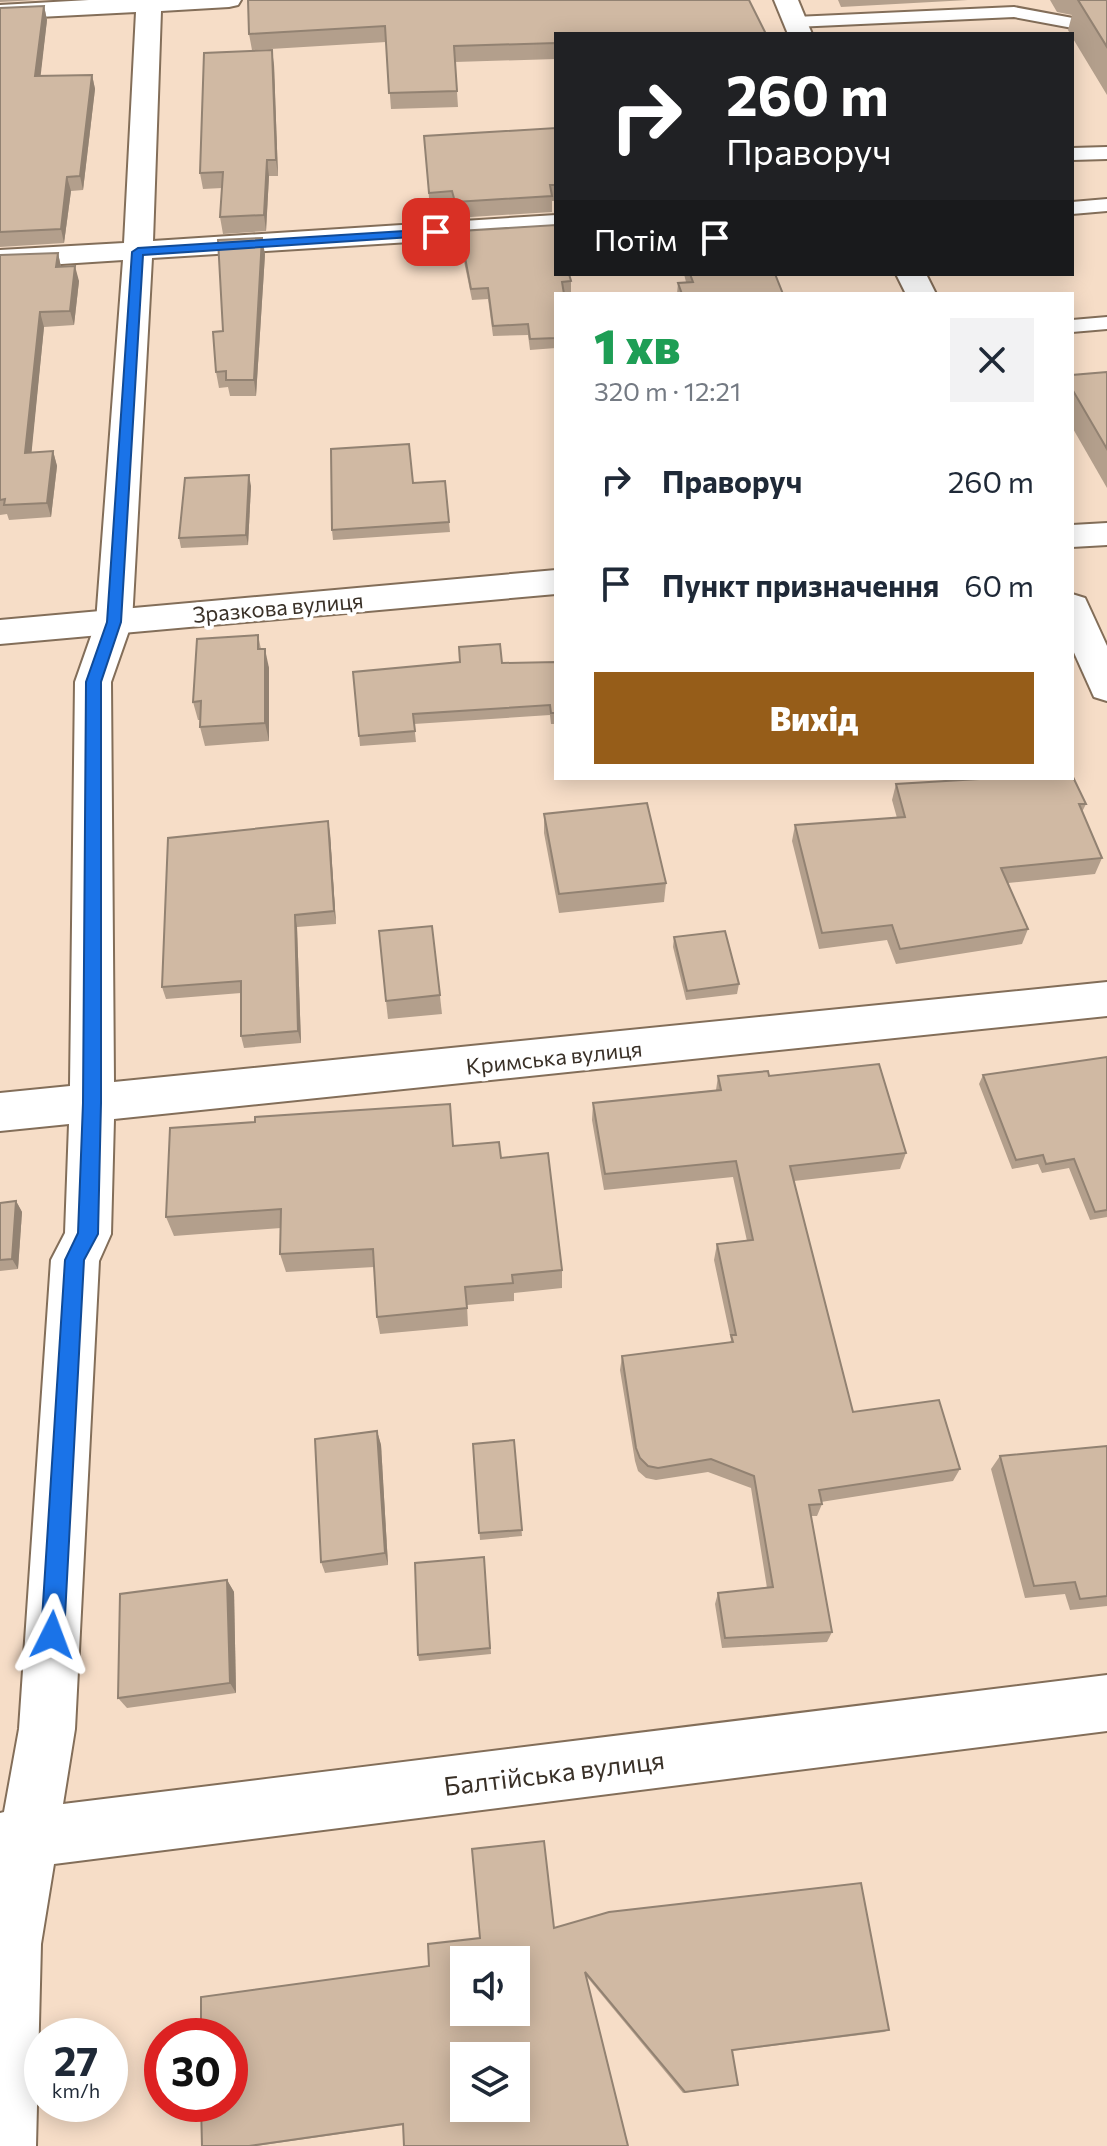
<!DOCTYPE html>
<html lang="uk">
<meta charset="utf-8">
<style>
:root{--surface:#fff;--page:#f2f2f3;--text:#1f2937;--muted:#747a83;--accent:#965d19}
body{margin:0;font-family:Commissioner,sans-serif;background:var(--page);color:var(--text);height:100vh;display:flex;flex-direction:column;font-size:30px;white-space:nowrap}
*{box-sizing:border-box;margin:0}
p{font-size:26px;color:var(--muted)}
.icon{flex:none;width:44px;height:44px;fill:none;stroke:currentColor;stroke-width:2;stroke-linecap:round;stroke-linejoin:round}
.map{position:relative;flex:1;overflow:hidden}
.details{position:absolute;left:554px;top:292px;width:520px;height:488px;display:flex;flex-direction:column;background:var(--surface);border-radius:0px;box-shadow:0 4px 20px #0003}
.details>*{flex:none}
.top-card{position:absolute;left:554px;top:32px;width:520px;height:244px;border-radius:0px;box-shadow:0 4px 20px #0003;background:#202124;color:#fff;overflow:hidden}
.buttons{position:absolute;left:450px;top:1946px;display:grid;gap:16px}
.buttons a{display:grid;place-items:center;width:80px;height:80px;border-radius:0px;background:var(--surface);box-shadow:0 4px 20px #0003;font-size:40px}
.speed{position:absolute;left:24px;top:2018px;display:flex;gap:16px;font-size:40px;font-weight:700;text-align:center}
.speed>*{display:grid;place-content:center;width:104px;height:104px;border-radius:50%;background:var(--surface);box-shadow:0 4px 20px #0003;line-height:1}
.speed small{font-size:20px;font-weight:400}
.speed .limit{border:12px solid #d22;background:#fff;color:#111}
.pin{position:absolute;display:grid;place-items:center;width:68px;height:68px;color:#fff;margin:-34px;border-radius:16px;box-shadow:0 4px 12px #0006}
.me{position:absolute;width:88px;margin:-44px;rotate:3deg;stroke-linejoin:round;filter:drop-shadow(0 0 6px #0008)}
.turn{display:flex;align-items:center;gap:28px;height:168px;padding:0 40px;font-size:36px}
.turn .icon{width:104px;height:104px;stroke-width:2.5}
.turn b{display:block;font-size:56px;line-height:68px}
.then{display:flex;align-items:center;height:76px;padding:0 40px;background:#0003;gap:16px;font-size:30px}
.round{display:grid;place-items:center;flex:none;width:84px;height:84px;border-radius:0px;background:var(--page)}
.summary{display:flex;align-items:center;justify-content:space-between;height:136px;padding:0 40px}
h1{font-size:48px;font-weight:800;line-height:60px;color:#1e9e55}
.cta{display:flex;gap:16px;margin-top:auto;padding:16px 40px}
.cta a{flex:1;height:92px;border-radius:0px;background:var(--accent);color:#fff;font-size:32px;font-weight:800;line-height:92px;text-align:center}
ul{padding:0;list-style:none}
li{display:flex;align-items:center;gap:24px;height:104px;padding:0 40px}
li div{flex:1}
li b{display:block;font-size:30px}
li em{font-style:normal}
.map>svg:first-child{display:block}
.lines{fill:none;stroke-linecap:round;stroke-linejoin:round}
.lane-casing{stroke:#836e59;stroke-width:4}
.street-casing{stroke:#836e59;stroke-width:4}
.secondary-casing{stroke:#836e59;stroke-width:4}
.lane{fill:#fff;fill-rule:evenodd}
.street{fill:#fff;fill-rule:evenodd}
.secondary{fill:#fff;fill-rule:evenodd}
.wall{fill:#b39f8c}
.shaded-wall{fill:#928272}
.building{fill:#d0b9a3;stroke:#928272;stroke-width:2;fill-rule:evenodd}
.route{fill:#1a73e8;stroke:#114b97;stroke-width:2}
.labels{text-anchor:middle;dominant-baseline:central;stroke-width:8;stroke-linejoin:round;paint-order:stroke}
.street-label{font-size:22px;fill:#393027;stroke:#fff}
.near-street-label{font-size:26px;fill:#393027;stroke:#fff}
</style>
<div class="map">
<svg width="1107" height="2146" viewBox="0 0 1107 2146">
<rect width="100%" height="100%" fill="#f6ddc7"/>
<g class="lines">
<defs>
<g id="lane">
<polygon points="1014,7 1078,19 1107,18 1107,28 1078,29 1014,17 795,27 787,22 795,17"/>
<polygon points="1107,147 1107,159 1072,160 1072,148"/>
<polygon points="1107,199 1107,211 1072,214 1072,202"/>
<polygon points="1107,317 1107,329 1072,332 1072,320"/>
</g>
<g id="street">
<polygon points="89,0 241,0 238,5 229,7 161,11 153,241 556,215 556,233 152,258 132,622 111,682 114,1082 1107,982 1107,1016 114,1119 111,1234 99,1261 75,1729 63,1804 1107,1675 1107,1731 54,1864 41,1944 36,2146 0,2146 0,1813 4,1812 19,1729 51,1260 65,1233 69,1124 0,1131 0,1093 70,1086 75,682 96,622 123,260 0,268 0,250 124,243 136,12 0,19 0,5"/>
<polygon points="774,0 798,0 812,34 788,34"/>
<polygon points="896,274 926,274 936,294 906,294"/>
<polygon points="1072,594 1085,598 1107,646 1107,701 1094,697 1072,648"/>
</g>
<g id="secondary">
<polygon points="1107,523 1107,545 1072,547 1072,525"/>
<polygon points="556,570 556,594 0,644 0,620"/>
</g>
</defs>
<!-- lane casing -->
<use href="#lane" class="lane-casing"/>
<!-- street casing -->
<use href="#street" class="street-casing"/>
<!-- secondary casing -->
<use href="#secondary" class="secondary-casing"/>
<!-- lane -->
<use href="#lane" class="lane"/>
<!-- street -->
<use href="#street" class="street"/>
<!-- secondary -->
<use href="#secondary" class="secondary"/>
</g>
<!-- wall -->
<g class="wall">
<polygon points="0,0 36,0 0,2"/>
<polygon points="248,0 556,34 556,61 556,59 455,62 458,107 391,109 386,42 252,50 249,34"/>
<polygon points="838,0 968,0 841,7"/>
<polygon points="1050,0 1107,0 1107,95 1072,37 1072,34 1070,34 1068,30 1072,15 1057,12"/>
<polygon points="44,6 47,20 40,76 92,75 95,89 83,190 71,191 64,243 0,247 0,8"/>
<polygon points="274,65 278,176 269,176 266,231 223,234 220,217 222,188 203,189 200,173"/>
<polygon points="556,128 556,201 552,201 552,212 455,218 453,208 430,210 424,136"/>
<polygon points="460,231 571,281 571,292 556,294 556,348 530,350 528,335 493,336 488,299 472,300 460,242"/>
<polygon points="58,253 61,267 79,281 74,325 44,327 31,453 53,451 57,466 51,517 9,520 7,514 0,515 0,255"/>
<polygon points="265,254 256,396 230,396 228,387 219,388 216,372"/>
<polygon points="684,274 775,274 783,294 677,294 678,283 686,282"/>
<polygon points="1107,372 1107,488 1072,427 1072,375"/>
<polygon points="445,481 450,532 333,540 332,530 413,483"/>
<polygon points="251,486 248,545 181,548 179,538"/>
<polygon points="258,635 261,649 269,668 269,741 205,746 200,727 200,720 198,720 193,702"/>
<polygon points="556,662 556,724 551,724 550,715 414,724 416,742 360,746 353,672"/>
<polygon points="986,778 1072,778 1086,804 1082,812 1102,858 1095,874 1008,883 1028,929 1022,944 896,964 887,940 819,949 792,841 795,825 897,818 892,800 896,784"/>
<polygon points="544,814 666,883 664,902 559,913 544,833"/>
<polygon points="330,833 336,924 297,927 301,1043 244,1048 241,1036 241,993 166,999 162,987"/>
<polygon points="432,926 442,1014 388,1019 386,1001"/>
<polygon points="674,937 739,984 737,994 686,1000 673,947"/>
<polygon points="1107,1057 1107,1217 1090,1220 1069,1168 1042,1173 1038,1164 1012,1169 979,1084 983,1075"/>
<polygon points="718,1076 769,1076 906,1153 900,1169 794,1181 853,1412 960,1469 953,1481 821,1502 822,1504 817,1516 811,1516 832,1632 827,1642 722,1648 715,1604 718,1593 767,1588 751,1488 708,1472 656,1480 646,1478 638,1471 635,1461 620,1370 622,1356 730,1343 731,1340 714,1260 717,1244 747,1241 733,1177 604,1190 592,1120 593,1103 716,1090"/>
<polygon points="454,1146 501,1158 562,1270 562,1288 514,1293 514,1301 467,1305 468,1326 380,1334 377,1317 374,1267 286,1272 280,1254 281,1228 174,1236 166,1217"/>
<polygon points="16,1201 22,1212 18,1269 0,1271 0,1203"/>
<polygon points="377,1431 381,1445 388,1565 325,1573 321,1562"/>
<polygon points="514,1440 522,1536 480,1540 473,1444"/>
<polygon points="1107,1446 1107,1606 1070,1610 1065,1594 1025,1598 991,1469 1000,1456"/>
<polygon points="484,1557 491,1654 419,1661 418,1655"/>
<polygon points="227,1580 234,1592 236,1693 127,1708 118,1698"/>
<polygon points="554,1928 889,2030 884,2032 732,2051 738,2085 683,2093 587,1977 403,2125 256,2146 202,2146 429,1966"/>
</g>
<!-- shaded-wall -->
<g class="shaded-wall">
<polygon points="44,6 47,20 39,90 35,76"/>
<polygon points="272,50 274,65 278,176 276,160"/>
<polygon points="92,75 95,89 83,190 80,176"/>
<polygon points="267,160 269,176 266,231 264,215"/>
<polygon points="67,177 71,191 64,243 61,229"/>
<polygon points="262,238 265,254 256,396 254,380"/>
<polygon points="58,253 61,267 56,267"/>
<polygon points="75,266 79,281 74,325 70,311"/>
<polygon points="40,312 44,327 30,468 25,453"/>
<polygon points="53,451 57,466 51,517 47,503"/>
<polygon points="249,475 251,486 248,545 246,535"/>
<polygon points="265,649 269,668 269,741 265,723"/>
<polygon points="328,821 330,833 336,924 334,911"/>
<polygon points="295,915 297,927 301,1043 298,1031"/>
<polygon points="16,1201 22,1212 18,1269 12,1259"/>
<polygon points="377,1431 381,1445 388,1565 385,1553"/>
<polygon points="227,1580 234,1592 236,1693 230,1683"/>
</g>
<!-- building -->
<g class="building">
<polygon points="248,0 749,0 766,34 556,34 556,45 556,43 454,46 457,91 389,93 385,26 249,34"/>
<polygon points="1078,0 1107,0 1107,47"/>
<polygon points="44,6 35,76 92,75 80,176 67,177 61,229 0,232 0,8"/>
<polygon points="272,50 276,160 267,160 264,215 220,217 223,172 200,173 204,53"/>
<polygon points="556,128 556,185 550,185 552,196 455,202 452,191 429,193 424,136"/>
<polygon points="556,225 556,274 569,274 571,281 562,282 564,294 556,294 556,338 530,339 528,324 493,326 488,288 471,289 460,231"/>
<polygon points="262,238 254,380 226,380 226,371 216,372 213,332 223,331 218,240"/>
<polygon points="58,253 56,267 75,266 70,311 40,312 25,453 53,451 47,503 4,505 5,499 0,500 0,255"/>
<polygon points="690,274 775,274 783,294 682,294 678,283 693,282"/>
<polygon points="1107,372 1107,449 1072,389 1072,375"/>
<polygon points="409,444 413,483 445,481 449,522 332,530 331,449"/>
<polygon points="249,475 246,535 179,538 185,478"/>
<polygon points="258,635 258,649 265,649 265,723 200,727 201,701 193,702 197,639"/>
<polygon points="500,644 502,663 556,662 556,713 551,713 550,705 413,714 415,731 359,736 353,672 460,662 459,647"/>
<polygon points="1072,775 1086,804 1079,804 1102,858 1001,868 1028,929 900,949 892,925 822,933 795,825 905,817 896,784 996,778 1072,778"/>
<polygon points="647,803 666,883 559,894 544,814"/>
<polygon points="328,821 334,911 295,915 298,1031 241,1036 241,981 162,987 168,838"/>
<polygon points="432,926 440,995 386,1001 379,931"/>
<polygon points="725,931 739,984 687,991 674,937"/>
<polygon points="1107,1057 1107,1210 1095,1212 1074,1159 1046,1164 1043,1155 1016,1160 983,1075"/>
<polygon points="879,1064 906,1153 790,1166 853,1412 939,1400 960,1469 819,1490 822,1504 809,1505 832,1632 725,1638 718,1593 773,1587 754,1476 711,1459 658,1468 648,1466 640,1458 636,1448 622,1356 733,1342 731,1335 736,1335 717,1244 753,1240 736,1161 605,1174 593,1103 721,1090 718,1076 768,1071 769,1076"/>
<polygon points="450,1104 453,1146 499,1142 501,1158 548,1153 562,1270 512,1275 513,1283 465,1287 467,1308 377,1317 373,1249 280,1254 281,1209 166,1217 170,1128 255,1122 255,1117"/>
<polygon points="16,1201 12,1259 0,1260 0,1203"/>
<polygon points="377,1431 385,1553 321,1562 315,1439"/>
<polygon points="514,1440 522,1530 479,1533 473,1444"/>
<polygon points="1107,1446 1107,1596 1080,1599 1075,1582 1034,1586 1000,1456"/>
<polygon points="484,1557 490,1648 418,1655 415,1563"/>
<polygon points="227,1580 230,1683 118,1698 120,1594"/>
<path d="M544,1841L554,1928L609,1912L861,1883L889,2030L732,2050L738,2085L685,2092L585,1972L628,2146H404L403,2124L249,2146H202L201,2104H230V2036H201V1997L429,1966L428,1944L480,1938L472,1849ZM464,1960H516V2012H464ZM464,2056H516V2108H464Z"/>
</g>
<!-- route -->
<polygon class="route" points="436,229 441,230 441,235 143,255 121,622 101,682 101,1103 98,1234 84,1260 64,1635 60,1643 52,1646 44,1643 41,1635 65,1260 78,1233 83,1103 86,682 107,622 132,252 138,248"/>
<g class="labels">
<!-- street labels -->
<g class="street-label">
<text transform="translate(278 607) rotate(-5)">Зразкова вулиця</text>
<text transform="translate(554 1057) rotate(-6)">Кримська вулиця</text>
</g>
<!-- near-street labels -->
<g class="near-street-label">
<text transform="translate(554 1772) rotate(-7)">Балтійська вулиця</text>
</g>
</g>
</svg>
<div class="buttons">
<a><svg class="icon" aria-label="sound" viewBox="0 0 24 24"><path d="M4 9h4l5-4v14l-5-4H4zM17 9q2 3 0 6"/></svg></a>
<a><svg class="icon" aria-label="layers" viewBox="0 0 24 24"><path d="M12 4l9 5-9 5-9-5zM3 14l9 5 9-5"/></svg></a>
</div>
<div class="speed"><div>27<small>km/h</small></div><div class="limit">30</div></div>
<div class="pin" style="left:436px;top:232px;background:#d93025"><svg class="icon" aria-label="arrive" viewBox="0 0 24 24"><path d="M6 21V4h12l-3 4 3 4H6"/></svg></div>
<svg class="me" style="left:52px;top:1635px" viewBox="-20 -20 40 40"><path d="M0-17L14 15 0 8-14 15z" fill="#1a73e8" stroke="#fff" stroke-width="4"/></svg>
<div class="top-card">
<div class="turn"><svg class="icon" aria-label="right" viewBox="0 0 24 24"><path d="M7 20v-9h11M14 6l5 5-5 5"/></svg><div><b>260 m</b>Праворуч</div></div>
<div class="then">Потім<svg class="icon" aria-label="arrive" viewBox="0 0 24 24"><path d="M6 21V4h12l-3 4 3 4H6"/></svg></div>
</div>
<section class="details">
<div class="summary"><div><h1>1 хв</h1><p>320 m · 12:21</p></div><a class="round"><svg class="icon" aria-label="close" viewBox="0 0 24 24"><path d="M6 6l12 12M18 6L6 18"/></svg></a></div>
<ul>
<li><svg class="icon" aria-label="right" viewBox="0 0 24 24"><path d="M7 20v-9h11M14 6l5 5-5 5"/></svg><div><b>Праворуч</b></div><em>260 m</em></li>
<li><svg class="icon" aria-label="arrive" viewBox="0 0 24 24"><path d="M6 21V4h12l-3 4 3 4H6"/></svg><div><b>Пункт призначення</b></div><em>60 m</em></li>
</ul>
<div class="cta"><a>Вихід</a></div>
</section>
</div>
